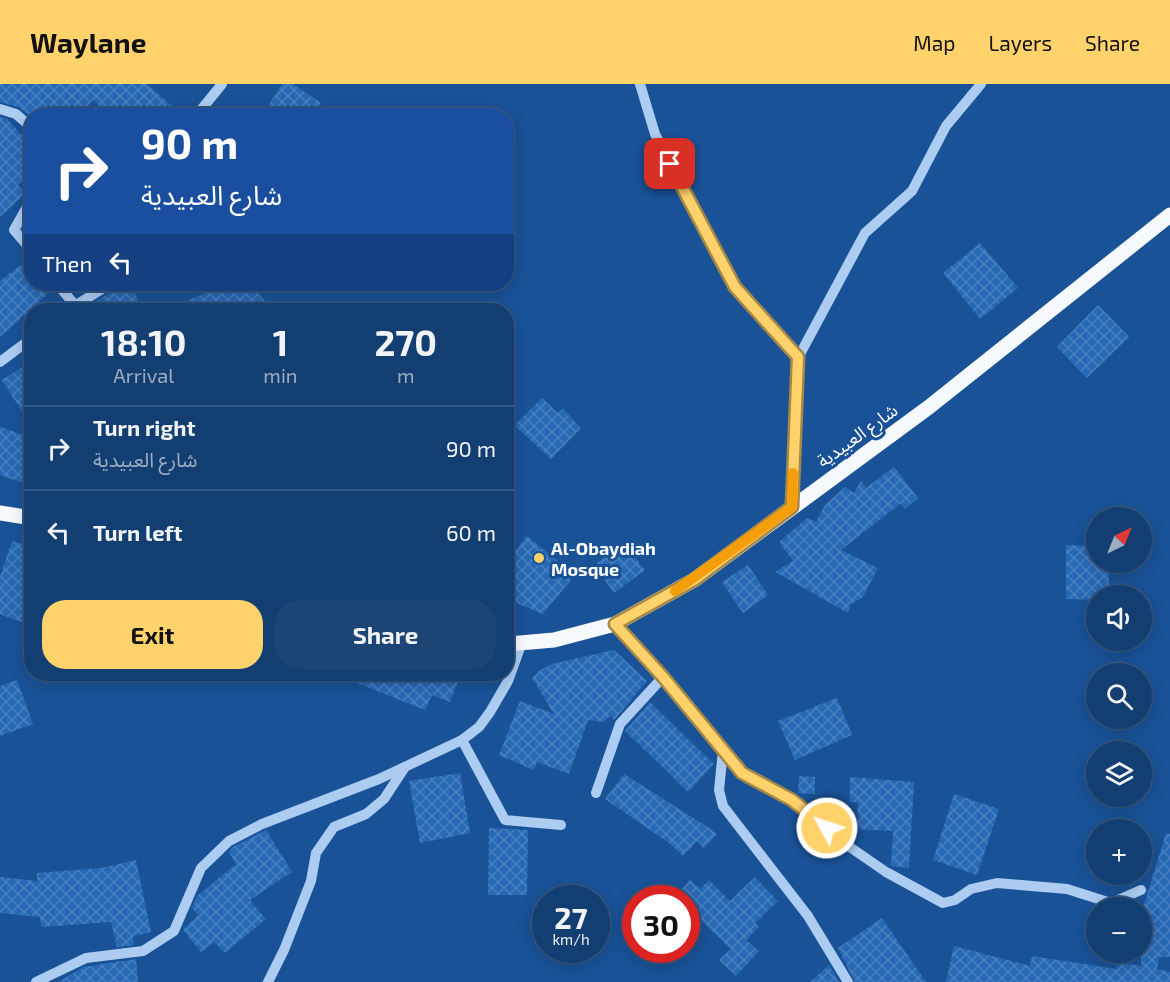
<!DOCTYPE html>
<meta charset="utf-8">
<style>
:root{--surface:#133e71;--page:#1c4576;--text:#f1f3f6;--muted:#9daec3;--line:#325784;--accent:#ffd26c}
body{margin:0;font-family:"Exo 2","Noto Sans Arabic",sans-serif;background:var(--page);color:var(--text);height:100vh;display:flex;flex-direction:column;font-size:22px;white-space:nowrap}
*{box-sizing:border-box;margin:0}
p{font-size:20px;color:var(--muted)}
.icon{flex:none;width:33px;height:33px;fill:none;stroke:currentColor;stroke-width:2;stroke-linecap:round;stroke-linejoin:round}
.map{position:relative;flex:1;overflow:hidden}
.sheet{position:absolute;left:24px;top:219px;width:490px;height:378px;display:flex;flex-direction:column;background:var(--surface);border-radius:24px;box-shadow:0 3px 15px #0003,0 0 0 2px var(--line)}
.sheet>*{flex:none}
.top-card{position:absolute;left:24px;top:24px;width:490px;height:183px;border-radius:24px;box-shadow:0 3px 15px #0003,0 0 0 2px var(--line);background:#1a4fa0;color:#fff;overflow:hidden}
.needle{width:39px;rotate:43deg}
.buttons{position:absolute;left:1086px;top:423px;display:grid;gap:12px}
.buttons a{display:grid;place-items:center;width:66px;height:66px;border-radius:50%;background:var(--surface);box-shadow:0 3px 15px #0003,0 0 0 2px var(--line);font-size:30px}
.speed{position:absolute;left:532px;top:801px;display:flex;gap:12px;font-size:30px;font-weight:700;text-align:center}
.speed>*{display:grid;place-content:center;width:78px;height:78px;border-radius:50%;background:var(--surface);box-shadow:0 3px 15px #0003,0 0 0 2px var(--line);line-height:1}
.speed small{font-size:15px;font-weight:400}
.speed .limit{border:9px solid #d22;background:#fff;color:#111}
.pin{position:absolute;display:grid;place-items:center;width:51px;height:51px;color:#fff;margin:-26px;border-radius:12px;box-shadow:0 3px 9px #0006}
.me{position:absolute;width:66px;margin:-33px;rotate:310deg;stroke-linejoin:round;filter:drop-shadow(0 0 4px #0008)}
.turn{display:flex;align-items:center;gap:21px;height:126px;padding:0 18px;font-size:27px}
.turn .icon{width:78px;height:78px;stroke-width:2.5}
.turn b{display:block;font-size:42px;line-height:51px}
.then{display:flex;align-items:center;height:57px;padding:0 18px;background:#0003;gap:12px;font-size:22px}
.eta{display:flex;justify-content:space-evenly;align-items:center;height:102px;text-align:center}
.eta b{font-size:36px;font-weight:700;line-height:42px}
.primary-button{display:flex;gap:12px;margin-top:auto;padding:12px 18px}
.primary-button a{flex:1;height:69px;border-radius:24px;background:var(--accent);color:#111;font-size:24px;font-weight:700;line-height:69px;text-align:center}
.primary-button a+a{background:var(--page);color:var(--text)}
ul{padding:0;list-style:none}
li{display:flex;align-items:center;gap:18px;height:84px;padding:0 18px;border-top:2px solid var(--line)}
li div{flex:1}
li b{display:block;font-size:22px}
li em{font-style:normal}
header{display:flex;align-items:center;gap:36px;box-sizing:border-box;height:84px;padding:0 30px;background:var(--accent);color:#111}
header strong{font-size:28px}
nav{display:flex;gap:33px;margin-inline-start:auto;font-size:21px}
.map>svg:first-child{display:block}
.building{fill:url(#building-cross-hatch)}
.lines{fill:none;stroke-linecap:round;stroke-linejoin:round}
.minor{stroke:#acccf1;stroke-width:10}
.major{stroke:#f6faff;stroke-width:15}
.route-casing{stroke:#a68846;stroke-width:15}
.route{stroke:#ffd26c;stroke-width:10}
.slow{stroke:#f59e0b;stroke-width:10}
.poi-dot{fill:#ffd26c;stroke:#195297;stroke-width:2}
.labels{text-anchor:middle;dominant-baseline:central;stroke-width:6;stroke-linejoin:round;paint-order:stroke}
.street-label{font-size:18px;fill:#fff;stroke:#195297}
.poi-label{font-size:18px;font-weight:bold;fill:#fff;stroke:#195297;text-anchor:start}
</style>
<header>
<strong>Waylane</strong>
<nav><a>Map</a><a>Layers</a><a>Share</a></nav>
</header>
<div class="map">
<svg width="1170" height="898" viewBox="0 0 1170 898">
<defs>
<pattern id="building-cross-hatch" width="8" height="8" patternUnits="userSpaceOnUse" patternTransform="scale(1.5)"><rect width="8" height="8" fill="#2869b5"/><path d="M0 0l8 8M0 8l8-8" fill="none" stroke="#4880c0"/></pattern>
</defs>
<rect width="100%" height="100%" fill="#195297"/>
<!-- building -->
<g class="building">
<polygon points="0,0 147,0 183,32 110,32 93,16 79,32 29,32 19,23 0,18"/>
<polygon points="282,0 293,0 321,19 313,32 262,32"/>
<polygon points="0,33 7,35 32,62 32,89 18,101 25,110 0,133"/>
<polygon points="980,159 1018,204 980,235 943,189"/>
<polygon points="20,181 32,195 32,200 50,200 52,206 0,253 0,197"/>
<polygon points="117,200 131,200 142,226 88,226 87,223 114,206"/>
<polygon points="195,200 250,200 273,226 165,226 203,210"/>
<polygon points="1098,221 1129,253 1087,294 1057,263"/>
<polygon points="32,277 32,343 2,296"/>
<polygon points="542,314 558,329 563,325 581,344 551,375 514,341"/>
<polygon points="0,343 32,354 32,402 0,391"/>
<polygon points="894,383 918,414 905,425 901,419 841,466 878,484 863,513 850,521 848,529 775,488 793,477 779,458 807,434 816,438 825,421 845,403 854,409 861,397 866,404"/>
<polygon points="527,452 575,491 543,530 507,515 507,477"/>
<polygon points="12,457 32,463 32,542 0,530 0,493"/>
<polygon points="624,459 645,486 614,509 594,481"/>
<polygon points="1066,461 1096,462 1096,478 1109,478 1109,512 1096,512 1096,516 1066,515"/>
<polygon points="748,481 768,511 743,529 722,498"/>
<polygon points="614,566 647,597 614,636 610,632 604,638 588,636 569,690 537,678 534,686 499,671 520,617 554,630 532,594 539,587 552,580"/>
<polygon points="335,590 461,590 450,618 432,611 425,626"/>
<polygon points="17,596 33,640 0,652 0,602"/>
<polygon points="837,614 852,651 795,676 778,637"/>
<polygon points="650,618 714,680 688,708 625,647"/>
<polygon points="460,689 470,749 420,759 409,697"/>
<polygon points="624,690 709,744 717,750 704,764 697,757 683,772 669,759 605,715"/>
<polygon points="799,692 815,693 815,710 798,709"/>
<polygon points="850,693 914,698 909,784 891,782 893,747 857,745 858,718 850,718"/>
<polygon points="954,710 999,725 977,791 933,776"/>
<polygon points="489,744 528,746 527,811 488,811"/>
<polygon points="266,746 292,788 250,816 266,835 225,869 214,858 201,868 183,846 198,831 192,824 197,812 236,780 229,768 233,763"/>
<polygon points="1166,749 1170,750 1170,873 1159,873 1157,885 1170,888 1170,898 946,898 954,862 1030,882 1032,872 1116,885 1117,878 1141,882 1142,827"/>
<polygon points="136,776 151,848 133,852 134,861 117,863 111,838 41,843 40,833 0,829 0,793 37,797 37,789 101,784"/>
<polygon points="755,793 778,817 755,839 759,843 746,856 759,867 736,892 719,876 731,865 687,823 687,814 675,812 690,796 700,805 709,796 730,817"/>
<polygon points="882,834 926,898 855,898 838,864"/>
<polygon points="136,875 138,898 58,898 84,883"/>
<polygon points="829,881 839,898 810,898"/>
</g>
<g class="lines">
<!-- minor -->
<g class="minor">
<polyline points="640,0 655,50 735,203 798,274"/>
<polyline points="0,25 16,30 32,44"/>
<polyline points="196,32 222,0"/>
<polyline points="32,114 14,146 32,167"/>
<polyline points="57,200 75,221"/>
<polyline points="68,226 110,200"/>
<polyline points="0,278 32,254"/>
<polyline points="792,423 798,274 865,149 912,107 946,42 981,0"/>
<polyline points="615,540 663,593 723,667 719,706 723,722 808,832 848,898"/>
<polyline points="462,656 505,736 561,741"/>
<polyline points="723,667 742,689 792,716 844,759 886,788 943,819 955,816 971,805 997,799 1067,805 1111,819 1141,806"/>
<polyline points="596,709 620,640 663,593"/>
<polyline points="36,898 86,874 143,867 174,847 201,784 229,757 262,740 379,695 462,656 479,643 490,628 508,597 521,561"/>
<polyline points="268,898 284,866 311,797 316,769 334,743 366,730 384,715 405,683"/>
</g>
<!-- major -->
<g class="major">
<polyline points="0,429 32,434"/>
<polyline points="507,560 554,556 615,540 694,496 929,323 1170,131"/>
</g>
</g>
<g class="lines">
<defs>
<polyline id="route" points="670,80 735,203 798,273 792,423 694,496 615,540 663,593 742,689 792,716 827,744"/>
</defs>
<!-- route casing -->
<use href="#route" class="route-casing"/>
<!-- route -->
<use href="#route" class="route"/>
<!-- slow -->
<polyline class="slow" points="675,507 792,423 793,389"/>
</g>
<!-- markers -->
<circle class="poi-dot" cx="539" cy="474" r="6"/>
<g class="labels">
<!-- street labels -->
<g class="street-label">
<text transform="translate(857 351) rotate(-36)">شارع العبيدية</text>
</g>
<!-- poi labels -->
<g class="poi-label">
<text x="551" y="464">Al-Obaydiah<tspan x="551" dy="21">Mosque</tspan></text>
</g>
</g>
</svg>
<div class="buttons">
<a><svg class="needle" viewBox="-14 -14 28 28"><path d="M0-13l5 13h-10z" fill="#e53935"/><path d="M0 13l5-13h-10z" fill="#9daec3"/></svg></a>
<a><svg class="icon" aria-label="sound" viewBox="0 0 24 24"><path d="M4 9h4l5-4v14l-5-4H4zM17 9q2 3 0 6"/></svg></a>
<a><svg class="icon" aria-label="search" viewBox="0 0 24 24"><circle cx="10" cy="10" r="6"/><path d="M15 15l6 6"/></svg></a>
<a><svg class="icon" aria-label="layers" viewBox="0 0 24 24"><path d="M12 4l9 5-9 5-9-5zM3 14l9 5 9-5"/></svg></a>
<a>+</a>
<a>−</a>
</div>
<div class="speed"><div>27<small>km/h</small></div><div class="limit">30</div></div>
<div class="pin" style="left:670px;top:80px;background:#d93025"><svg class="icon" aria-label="arrive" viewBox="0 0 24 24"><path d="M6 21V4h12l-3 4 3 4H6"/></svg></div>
<svg class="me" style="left:827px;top:744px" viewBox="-20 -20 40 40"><circle r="17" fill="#ffd26c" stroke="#fff" stroke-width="3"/><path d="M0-11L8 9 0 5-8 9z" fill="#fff"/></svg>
<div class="top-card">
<div class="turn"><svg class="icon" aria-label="right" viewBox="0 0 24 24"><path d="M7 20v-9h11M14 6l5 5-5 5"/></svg><div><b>90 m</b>شارع العبيدية</div></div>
<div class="then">Then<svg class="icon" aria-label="left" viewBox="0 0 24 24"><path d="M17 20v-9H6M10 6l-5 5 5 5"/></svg></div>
</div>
<section class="sheet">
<div class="eta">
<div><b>18:10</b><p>Arrival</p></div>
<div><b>1</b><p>min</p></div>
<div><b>270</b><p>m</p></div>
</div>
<ul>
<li><svg class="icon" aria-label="right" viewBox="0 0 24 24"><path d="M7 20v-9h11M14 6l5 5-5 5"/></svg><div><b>Turn right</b><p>شارع العبيدية</p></div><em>90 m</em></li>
<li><svg class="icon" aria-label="left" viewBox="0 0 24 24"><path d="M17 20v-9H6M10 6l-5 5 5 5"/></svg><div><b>Turn left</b></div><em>60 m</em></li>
</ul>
<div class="primary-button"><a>Exit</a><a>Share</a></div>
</section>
</div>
